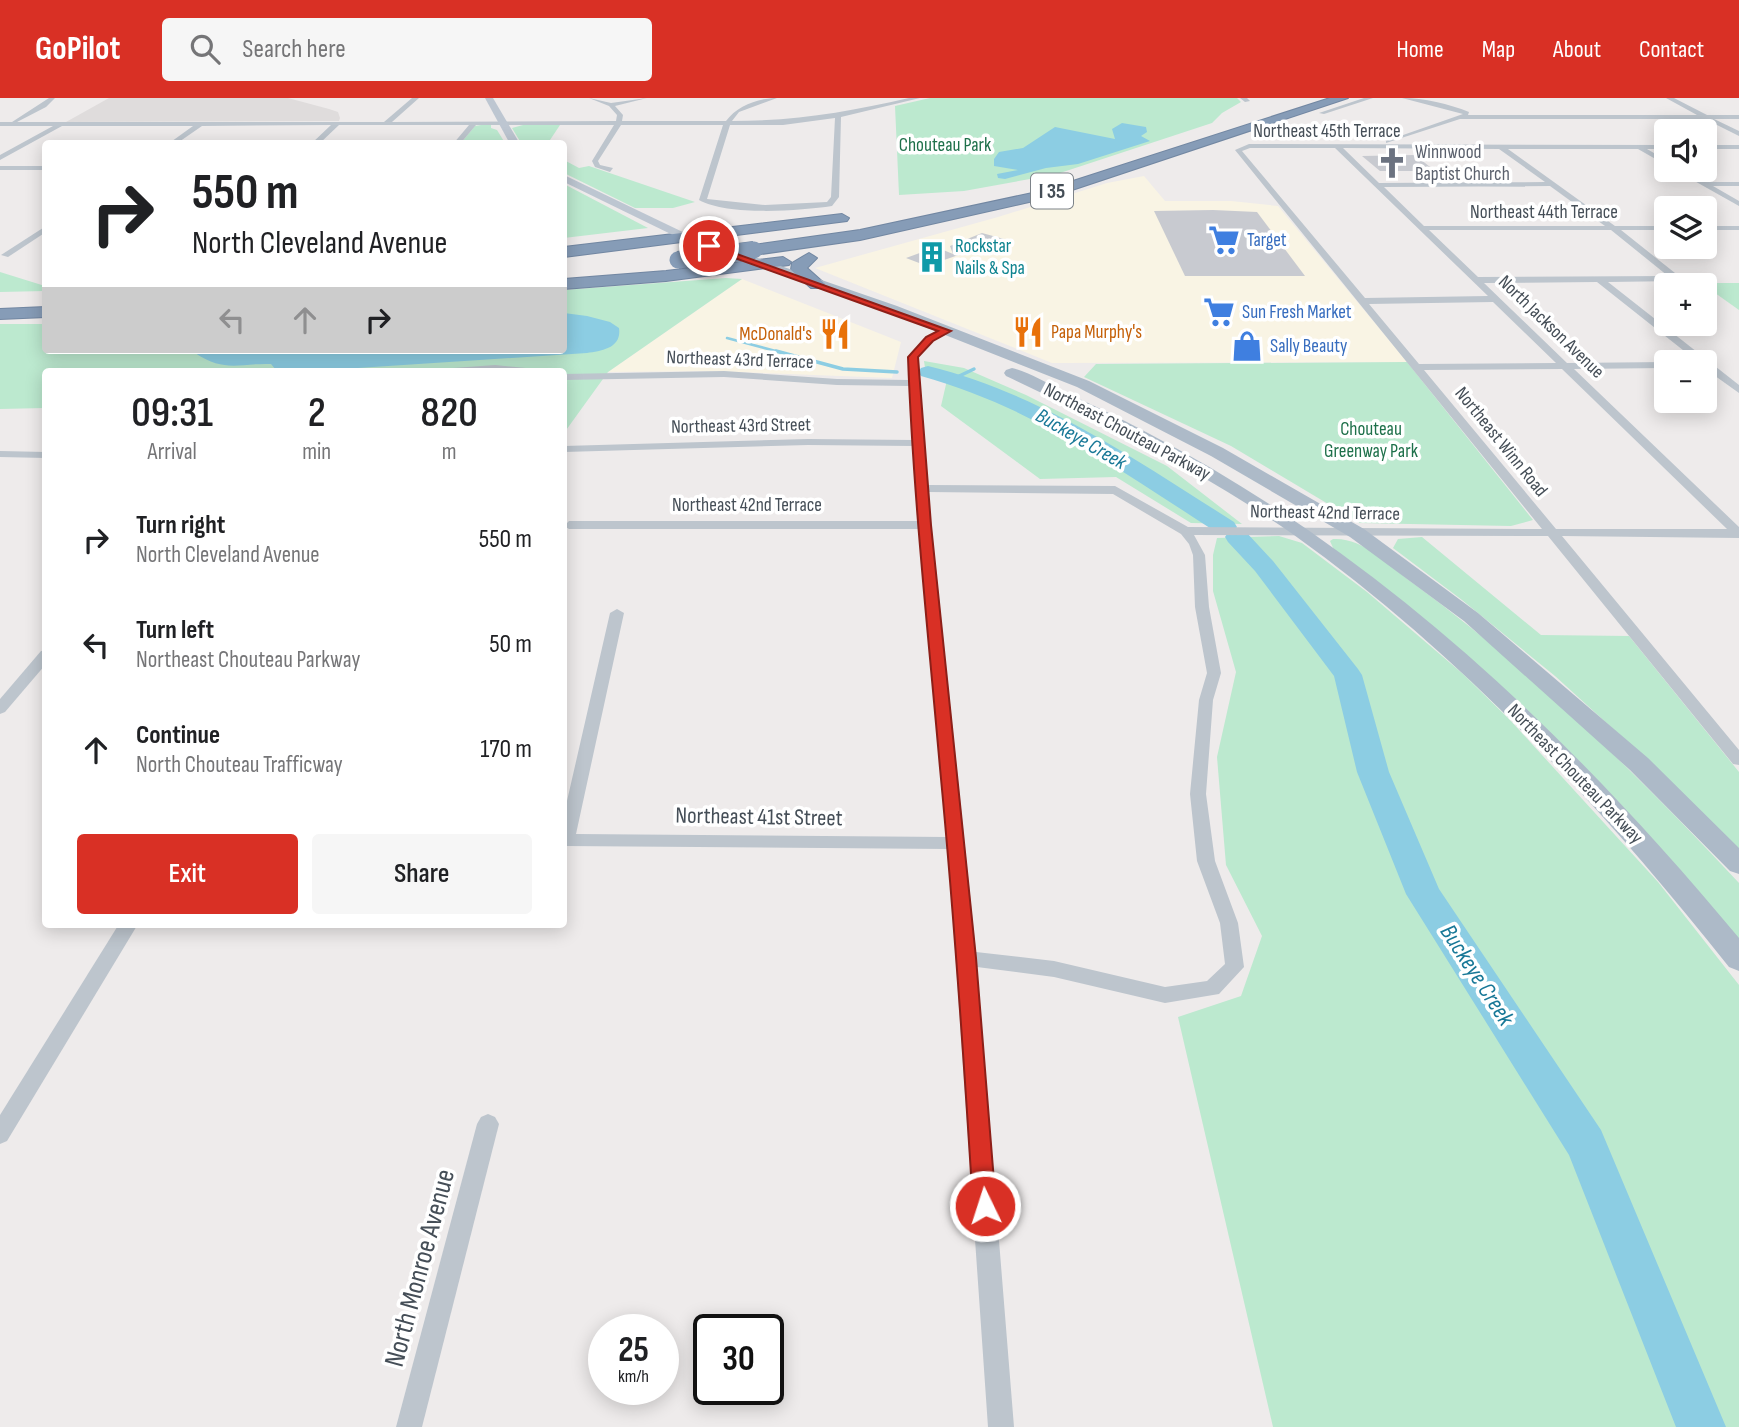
<!DOCTYPE html>
<meta charset="utf-8">
<style>
:root{--surface:#fff;--page:#f6f6f6;--text:#202124;--muted:#757577;--accent:#d93025}
body{margin:0;font-family:"Sofia Sans Condensed",sans-serif;background:var(--page);color:var(--text);height:100vh;display:flex;flex-direction:column;font-size:26px;white-space:nowrap}
*{box-sizing:border-box;margin:0}
p{font-size:23px;color:var(--muted)}
.icon{flex:none;width:38px;height:38px;fill:none;stroke:currentColor;stroke-width:2;stroke-linecap:round;stroke-linejoin:round}
.map{position:relative;flex:1;overflow:hidden}
.panel{position:absolute;left:42px;top:270px;width:525px;height:560px;display:flex;flex-direction:column;background:var(--surface);border-radius:7px;box-shadow:0 4px 18px #0003}
.panel>*{flex:none}
.hud{position:absolute;left:42px;top:42px;width:525px;height:214px;border-radius:7px;box-shadow:0 4px 18px #0003;background:#fff;color:var(--text);overflow:hidden}
.fabs{position:absolute;left:1654px;top:21px;display:grid;gap:14px}
.fabs a{display:grid;place-items:center;width:63px;height:63px;border-radius:7px;background:var(--surface);box-shadow:0 4px 18px #0003;font-size:35px}
.speed{position:absolute;left:588px;top:1216px;display:flex;gap:14px;font-size:35px;font-weight:700;text-align:center}
.speed>*{display:grid;place-content:center;width:91px;height:91px;border-radius:50%;background:var(--surface);box-shadow:0 4px 18px #0003;line-height:1}
.speed small{font-size:18px;font-weight:400}
.speed .limit{border:4px solid #111;border-radius:10px;background:#fff;color:#111}
.pin{position:absolute;display:grid;place-items:center;width:60px;height:60px;color:#fff;margin:-30px;border:4px solid #fff;border-radius:50%;box-shadow:0 2px 7px #0007}
.me{position:absolute;width:77px;margin:-38px;rotate:356deg;stroke-linejoin:round;filter:drop-shadow(0 0 5px #0008)}
.turn{display:flex;align-items:center;gap:24px;height:147px;padding:0 35px;font-size:32px}
.turn .icon{width:91px;height:91px;stroke-width:2.5}
.turn b{display:block;font-size:49px;line-height:60px}
.lanes{display:flex;align-items:center;height:66px;padding:0 35px;background:#0003;justify-content:center;gap:35px;direction:ltr}
.lanes .off{opacity:.35}
.eta{display:flex;justify-content:space-evenly;align-items:center;height:119px;text-align:center}
.eta b{font-size:42px;font-weight:600;line-height:49px}
.button{display:flex;gap:14px;margin-top:auto;padding:14px 35px}
.button a{flex:1;height:80px;border-radius:7px;background:var(--accent);color:#fff;font-size:28px;font-weight:600;line-height:80px;text-align:center}
.button a+a{background:var(--page);color:var(--text)}
ul{padding:0;list-style:none}
li{display:flex;align-items:center;gap:21px;height:105px;padding:0 35px}
li div{flex:1}
li b{display:block;font-size:26px}
li em{font-style:normal}
header{display:flex;align-items:center;gap:42px;box-sizing:border-box;height:98px;padding:0 35px;background:var(--accent);color:#fff}
header strong{font-size:33px}
nav{display:flex;gap:38px;margin-inline-start:auto;font-size:24px}
.search{width:490px;height:63px;background:var(--page);display:flex;align-items:center;gap:18px;box-sizing:border-box;padding:0 24px;border-radius:7px;color:var(--muted);font-size:26px}
.map>svg:first-child{display:block}
.commercial{fill:#f9f4e4}
.education{fill:#dfdcdc}
.green{fill:#bce9cf}
.water{fill:#8ccde3}
.lines{fill:none;stroke-linecap:round;stroke-linejoin:round}
.stream-far1{stroke:#8ccde3;stroke-width:2.5}
.stream{stroke:#8ccde3;stroke-width:3.5}
.river{fill:#8ccde3;fill-rule:evenodd}
.building{fill:#c8cad0}
.highway-casing{stroke:#7287a2;stroke-width:2}
.street{fill:#bdc5cd;fill-rule:evenodd}
.secondary{fill:#bdc6d1;fill-rule:evenodd}
.primary{fill:#adbac8;fill-rule:evenodd}
.highway{fill:#869cb7;fill-rule:evenodd}
.highway-bridge-casing{stroke:#7287a2;stroke-width:18;stroke-linecap:butt}
.highway-bridge{stroke:#869cb7;stroke-width:17}
.route{fill:#d93025;stroke:#8d1f18;stroke-width:2}
.labels{text-anchor:middle;dominant-baseline:central;stroke-width:7;stroke-linejoin:round;paint-order:stroke}
.far-street-label{font-size:19px;fill:#454e57;stroke:#fff}
.far-park-label{font-size:19px;fill:#1e704a;stroke:#fff}
.far-worship-label{font-size:19px;fill:#5b616d;stroke:#fff;text-anchor:start}
.far-shop-label{font-size:19px;fill:#366cbe;stroke:#fff;text-anchor:start}
.far-culture-label{font-size:19px;fill:#0d838f;stroke:#fff;text-anchor:start}
.far-food-label{font-size:19px;fill:#c56008;stroke:#fff;text-anchor:start}
.shield{fill:#fff;stroke:#7d8389;stroke-width:2}
.shield-label{font-size:21px;font-weight:bold;fill:#454e57}
.far-water-label{font-size:21px;font-style:italic;fill:#187897;stroke:#fff}
.street-label{font-size:23px;fill:#454e57;stroke:#fff}
.water-label{font-size:24px;font-style:italic;fill:#187897;stroke:#fff}
.near-street-label{font-size:28px;fill:#454e57;stroke:#fff}
</style>
<header>
<strong>GoPilot</strong>
<div class="search"><svg class="icon" aria-label="search" viewBox="0 0 24 24"><circle cx="10" cy="10" r="6"/><path d="M15 15l6 6"/></svg>Search here</div>
<nav><a>Home</a><a>Map</a><a>About</a><a>Contact</a></nav>
</header>
<div class="map">
<svg width="1739" height="1329" viewBox="0 0 1739 1329">
<rect width="100%" height="100%" fill="#eeebeb"/>
<!-- commercial -->
<g class="commercial">
<polygon points="1144,78 1165,103 1231,103 1278,108 1407,264 1052,265 815,170 998,119 1107,85"/>
<polygon points="742,181 901,244 892,280 714,273 608,274"/>
</g>
<!-- education -->
<polygon class="education" points="109,0 288,0 329,11 338,14 340,20 339,23 66,24"/>
<!-- green -->
<g class="green">
<polygon points="930,0 1237,0 1241,4 1222,15 1212,25 1057,76 964,93 899,97 895,8"/>
<polygon points="481,27 491,27 491,30 497,32 505,45 460,46 475,28"/>
<polygon points="523,27 560,27 548,45 521,45 512,30"/>
<polygon points="564,62 579,70 589,68 695,104 673,110 635,110 564,75"/>
<polygon points="564,86 648,130 564,140"/>
<polygon points="0,174 45,188 45,193 0,194"/>
<polygon points="726,180 742,181 608,274 564,335 564,273 46,273 45,310 0,311 0,226 45,226 46,252 564,252 564,192"/>
<polygon points="1701,185 1739,185 1739,212"/>
<polygon points="924,263 964,270 1026,297 1167,368 1242,426 1191,425 1116,379 1040,381 941,308 947,282 926,277"/>
<polygon points="1407,264 1533,422 1511,428 1360,425 1231,348 1084,279 1096,266"/>
<polygon points="1279,438 1302,445 1367,494 1463,576 1510,622 1658,784 1739,887 1739,1329 1273,1329 1178,919 1241,898 1262,838 1226,767 1217,659 1236,574 1213,493 1213,457 1217,440"/>
<polygon points="1422,439 1541,537 1629,538 1739,674 1739,754 1656,670 1555,578 1462,502 1393,450 1398,441"/>
<path d="M1333,441C1362,439 1388,466 1410,483C1531,571 1637,676 1739,785V847L1709,811L1334,452L1330,443Z"/>
</g>
<!-- water -->
<g class="water">
<polygon points="1122,25 1146,29 1147,34 1141,38 1150,43 1078,66 1046,70 1005,81 998,80 997,76 1018,72 994,68 994,61 999,54 1023,50 1055,29 1115,41 1112,31"/>
<path d="M564,215L587,218L610,224L619,230C622,250 602,253 587,255L312,273L276,272L271,266C239,265 225,275 195,255L198,252H564Z"/>
</g>
<g class="lines">
<!-- stream-far1 -->
<polyline class="stream-far1" points="727,240 783,255"/>
<!-- stream -->
<g class="stream">
<polyline points="776,253 843,271 897,274"/>
<polyline points="955,280 974,271"/>
</g>
<!-- river -->
<path class="river" d="M928,268C1042,296 1136,362 1234,424L1237,429L1235,432L1246,434L1273,463L1358,571L1362,577L1389,674L1439,791L1601,1032L1726,1329H1676L1569,1057L1406,796L1357,674L1334,578L1255,473L1228,444L1225,439L1227,436L1216,434C1120,372 1033,309 921,278L918,274L921,270Z"/>
</g>
<!-- building -->
<g class="building">
<polygon points="1415,57 1435,73 1380,73 1362,58"/>
<polygon points="1213,112 1257,114 1305,178 1185,178 1154,113"/>
<polygon points="982,135 1004,141 927,168 906,160 936,149 953,156 950,148"/>
</g>
<g class="lines">
<defs>
<g id="highway">
<polygon points="1330,0 1348,0 1051,99 860,142 754,157 746,152 754,147 860,132 1042,93"/>
<polygon points="842,116 849,120 847,123 564,159 564,149"/>
<polygon points="809,155 817,160 807,170 825,186 823,190 811,190 791,172 792,165"/>
<polygon points="783,159 791,164 789,167 666,183 564,191 564,181 666,173"/>
<polygon points="46,209 46,219 0,221 0,211"/>
</g>
</defs>
<!-- highway casing -->
<use href="#highway" class="highway-casing"/>
<!-- street -->
<g class="street">
<path d="M49,0H55L46,9L17,24H384L412,0H419L392,24L616,23L617,17L609,8L589,0L611,5L647,0L615,8L623,17L622,23H726C737,8 758,0 777,0L739,14L732,23C795,23 848,14 909,0H920L841,19L839,99L832,108C799,113 728,118 699,102L723,27H621L598,63L600,67L613,70L610,74L595,69L592,63L614,27H476L460,46H453L469,27H339L319,46H311L331,27L202,28L176,46H168L193,28H62L0,62V57L53,28H0V24H12ZM835,20L831,99L827,104L765,107L707,101L730,27H783Z"/>
<polygon points="1240,0 1247,0 1250,3 1245,4"/>
<polygon points="1364,0 1373,0 1324,16 1319,15"/>
<path d="M1402,0C1424,0 1449,6 1469,14L1468,17H1697L1666,0H1674L1707,17H1739V21H1714L1739,33V38L1705,21H1460L1386,45V43L1463,16Z"/>
<path d="M1249,46L1666,47V51H1647L1666,62V67L1638,51H1508L1615,128H1666V132H1621L1680,179V183L1608,184L1739,287V295L1704,270V264H1698L1597,184L1484,185L1567,265L1666,264H1667L1666,270L1574,271L1739,429V440L1562,438L1739,652V667L1733,666L1548,438L1194,437L1205,457L1209,509L1221,575L1213,602L1206,696L1215,763L1238,825L1244,869L1219,896L1165,905L1054,879L977,869L1014,1329H988L948,751L564,748V716L610,515L617,511L624,515L576,736L947,739L919,431H569L564,428L569,423H919L913,348L808,347L564,354V348L808,341L913,342L910,288L837,287L724,279L564,282V276L724,273L837,281L909,282L910,257L927,239L946,230L951,233L949,235L933,243L918,260L928,387L1115,388L1188,429L1542,431L1235,52ZM1250,50H1335L1488,198L1365,200L1242,53ZM1343,50L1499,51L1545,84L1379,85ZM1550,88L1605,128H1424L1384,89ZM1429,132H1611L1668,178L1478,179ZM1493,204L1556,265L1419,266L1369,206ZM1562,271L1727,431H1556L1424,272ZM928,394L1113,396L1181,436L1189,446L1193,457L1195,509L1207,575L1199,602L1190,696L1197,763L1220,825L1225,866L1207,883L1165,889L1054,863L976,854Z"/>
<rect x="1704" y="47" width="35" height="4"/>
<rect x="0" y="68" width="46" height="4"/>
<polygon points="1675,72 1684,72 1706,84 1739,84 1739,88 1713,88 1739,103 1739,108"/>
<polygon points="46,128 46,134 8,159 1,157"/>
<rect x="1704" y="128" width="35" height="4"/>
<polygon points="495,267 526,270 531,273 448,273 453,270"/>
<polygon points="0,353 46,354 46,360 0,359"/>
<polygon points="46,552 46,566 5,614 0,616 0,601 41,553"/>
<polygon points="119,826 138,826 7,1043 0,1046 0,1017"/>
<polygon points="488,1016 495,1019 499,1026 422,1329 396,1329 477,1026 481,1019"/>
</g>
<!-- secondary -->
<g class="secondary">
<polygon points="485,0 493,0 520,46 510,46"/>
<polygon points="564,77 689,137 691,139 681,141 564,84"/>
</g>
<!-- primary -->
<g class="primary">
<polygon points="685,135 897,208 1089,283 1223,350 1364,431 1478,515 1648,660 1739,750 1739,776 1730,773 1630,672 1464,523 1350,439 1211,358 1077,289 887,214 681,142 681,136"/>
<path d="M1012,270C1029,274 1045,284 1060,292C1089,305 1118,319 1146,334C1383,458 1569,636 1739,840V873L1729,869C1601,708 1462,557 1294,437C1204,374 1105,325 1006,278L1004,275L1006,272Z"/>
</g>
<!-- highway -->
<use href="#highway" class="highway"/>
<defs>
<polyline id="highway-bridge" points="678,162 754,152"/>
</defs>
<!-- highway-bridge casing -->
<use href="#highway-bridge" class="highway-bridge-casing"/>
<!-- highway-bridge -->
<use href="#highway-bridge" class="highway-bridge"/>
</g>
<!-- route -->
<path class="route" d="M709,146L951,233L933,243L918,259L931,427L976,860L996,1108L993,1116L985,1119L977,1116L973,1108C964,962 954,816 940,670C928,533 913,396 908,259L926,239L938,233L707,150Z"/>
<!-- icons -->
<defs>
<symbol id="church-bare" viewBox="-9 -9 18 18"><path d="M-1.2-6h2.4v3.5h3.3v2.4h-3.3V6h-2.4V-.1h-3.3v-2.4h3.3Z" fill="#6b7280" stroke="#fff" stroke-width="2.5" paint-order="stroke"/></symbol>
<symbol id="supermarket-bare" viewBox="-9 -9 18 18"><path d="M-6-5.5h2.5l.6 2H6L4.5 2H-2.5L-4.4-4H-6ZM-1.5 3.2a1.3 1.3 0 1 0 .1 0ZM3 3.2a1.3 1.3 0 1 0 .1 0Z" fill="#3f7fe0" stroke="#fff" stroke-width="2.5" paint-order="stroke"/></symbol>
<symbol id="building-bare" viewBox="-9 -9 18 18"><path d="M-4-6H4V6H1V3H-1V6H-4ZM-2.5-4.3h1.7v1.8h-1.7ZM.8-4.3h1.7v1.8H.8ZM-2.5-1h1.7V.8h-1.7ZM.8-1h1.7V.8H.8Z" fill="#0f9aa8" stroke="#fff" stroke-width="2.5" paint-order="stroke"/></symbol>
<symbol id="restaurant-bare" viewBox="-9 -9 18 18"><path d="M-5-6h1v4h1v-4h1v4h1v-4h1v5L-1.5 .5V6h-2V.5L-5-1ZM5-6V6H3V1.5H1.5Q1.5-4 5-6Z" fill="#e8710a" stroke="#fff" stroke-width="2.5" paint-order="stroke"/></symbol>
<symbol id="shop-bare" viewBox="-9 -9 18 18"><path d="M-5-2.5h2.3a2.7 3.5 0 0 1 5.4 0H5L5.5 6h-11ZM-1.5-2.5h3a1.5 2.3 0 0 0-3 0Z" fill="#3f7fe0" stroke="#fff" stroke-width="2.5" paint-order="stroke"/></symbol>
</defs>
<g fill-rule="evenodd">
<use href="#church-bare" x="1370" y="43" width="44" height="44"/>
<use href="#supermarket-bare" x="1202" y="120" width="44" height="44"/>
<use href="#building-bare" x="910" y="137" width="44" height="44"/>
<use href="#supermarket-bare" x="1197" y="192" width="44" height="44"/>
<use href="#restaurant-bare" x="1006" y="212" width="44" height="44"/>
<use href="#restaurant-bare" x="813" y="214" width="44" height="44"/>
<use href="#shop-bare" x="1225" y="226" width="44" height="44"/>
</g>
<g class="labels">
<!-- far-street labels -->
<g class="far-street-label">
<text x="1327" y="33">Northeast 45th Terrace</text>
<text x="1544" y="114">Northeast 44th Terrace</text>
<text transform="translate(1551 229) rotate(44)">North Jackson Avenue</text>
<text transform="translate(740 262) rotate(2)">Northeast 43rd Terrace</text>
<text transform="translate(741 328) rotate(-1)">Northeast 43rd Street</text>
<text transform="translate(1127 334) rotate(28)">Northeast Chouteau Parkway</text>
<text transform="translate(1501 344) rotate(51)">Northeast Winn Road</text>
<text x="747" y="407">Northeast 42nd Terrace</text>
<text transform="translate(1325 415) rotate(1)">Northeast 42nd Terrace</text>
<text transform="translate(1575 676) rotate(46)">Northeast Chouteau Parkway</text>
</g>
<!-- far-park labels -->
<g class="far-park-label">
<text x="945" y="47">Chouteau Park</text>
<text x="1371" y="331">Chouteau<tspan x="1371" dy="22">Greenway Park</tspan></text>
</g>
<!-- far-worship labels -->
<g class="far-worship-label">
<text x="1415" y="54">Winnwood<tspan x="1415" dy="22">Baptist Church</tspan></text>
</g>
<!-- far-shop labels -->
<g class="far-shop-label">
<text x="1247" y="142">Target</text>
<text x="1242" y="214">Sun Fresh Market</text>
<text x="1270" y="248">Sally Beauty</text>
</g>
<!-- far-culture labels -->
<g class="far-culture-label">
<text x="955" y="148">Rockstar<tspan x="955" dy="22">Nails &amp; Spa</tspan></text>
</g>
<!-- far-food labels -->
<g class="far-food-label">
<text x="1051" y="234">Papa Murphy's</text>
<text x="812" y="236" text-anchor="end">McDonald's</text>
</g>
<!-- shield labels -->
<rect class="shield" x="1031" y="75.5" width="42" height="35" rx="5"/>
<g class="shield-label">
<text x="1052" y="93">I 35</text>
</g>
<!-- far-water labels -->
<g class="far-water-label">
<text transform="translate(1081 341) rotate(30)">Buckeye Creek</text>
</g>
<!-- street labels -->
<g class="street-label">
<text transform="translate(759 719) rotate(1)">Northeast 41st Street</text>
</g>
<!-- water labels -->
<g class="water-label">
<text transform="translate(1477 877) rotate(57)">Buckeye Creek</text>
</g>
<!-- near-street labels -->
<g class="near-street-label">
<text transform="translate(420 1170) rotate(-75)">North Monroe Avenue</text>
</g>
</g>
</svg>
<div class="fabs">
<a><svg class="icon" aria-label="sound" viewBox="0 0 24 24"><path d="M4 9h4l5-4v14l-5-4H4zM17 9q2 3 0 6"/></svg></a>
<a><svg class="icon" aria-label="layers" viewBox="0 0 24 24"><path d="M12 4l9 5-9 5-9-5zM3 14l9 5 9-5"/></svg></a>
<a>+</a>
<a>−</a>
</div>
<div class="speed"><div>25<small>km/h</small></div><div class="limit">30</div></div>
<div class="pin" style="left:709px;top:148px;background:#d93025"><svg class="icon" aria-label="arrive" viewBox="0 0 24 24"><path d="M6 21V4h12l-3 4 3 4H6"/></svg></div>
<svg class="me" style="left:985px;top:1108px" viewBox="-20 -20 40 40"><circle r="17" fill="#d93025" stroke="#fff" stroke-width="3"/><path d="M0-11L8 9 0 5-8 9z" fill="#fff"/></svg>
<div class="hud">
<div class="turn"><svg class="icon" aria-label="right" viewBox="0 0 24 24"><path d="M7 20v-9h11M14 6l5 5-5 5"/></svg><div><b>550 m</b>North Cleveland Avenue</div></div>
<div class="lanes"><svg class="icon off" aria-label="left" viewBox="0 0 24 24"><path d="M17 20v-9H6M10 6l-5 5 5 5"/></svg><svg class="icon off" aria-label="ahead" viewBox="0 0 24 24"><path d="M12 20V5M6 11l6-6 6 6"/></svg><svg class="icon" aria-label="right" viewBox="0 0 24 24"><path d="M7 20v-9h11M14 6l5 5-5 5"/></svg></div>
</div>
<section class="panel">
<div class="eta">
<div><b>09:31</b><p>Arrival</p></div>
<div><b>2</b><p>min</p></div>
<div><b>820</b><p>m</p></div>
</div>
<ul>
<li><svg class="icon" aria-label="right" viewBox="0 0 24 24"><path d="M7 20v-9h11M14 6l5 5-5 5"/></svg><div><b>Turn right</b><p>North Cleveland Avenue</p></div><em>550 m</em></li>
<li><svg class="icon" aria-label="left" viewBox="0 0 24 24"><path d="M17 20v-9H6M10 6l-5 5 5 5"/></svg><div><b>Turn left</b><p>Northeast Chouteau Parkway</p></div><em>50 m</em></li>
<li><svg class="icon" aria-label="ahead" viewBox="0 0 24 24"><path d="M12 20V5M6 11l6-6 6 6"/></svg><div><b>Continue</b><p>North Chouteau Trafficway</p></div><em>170 m</em></li>
</ul>
<div class="button"><a>Exit</a><a>Share</a></div>
</section>
</div>
